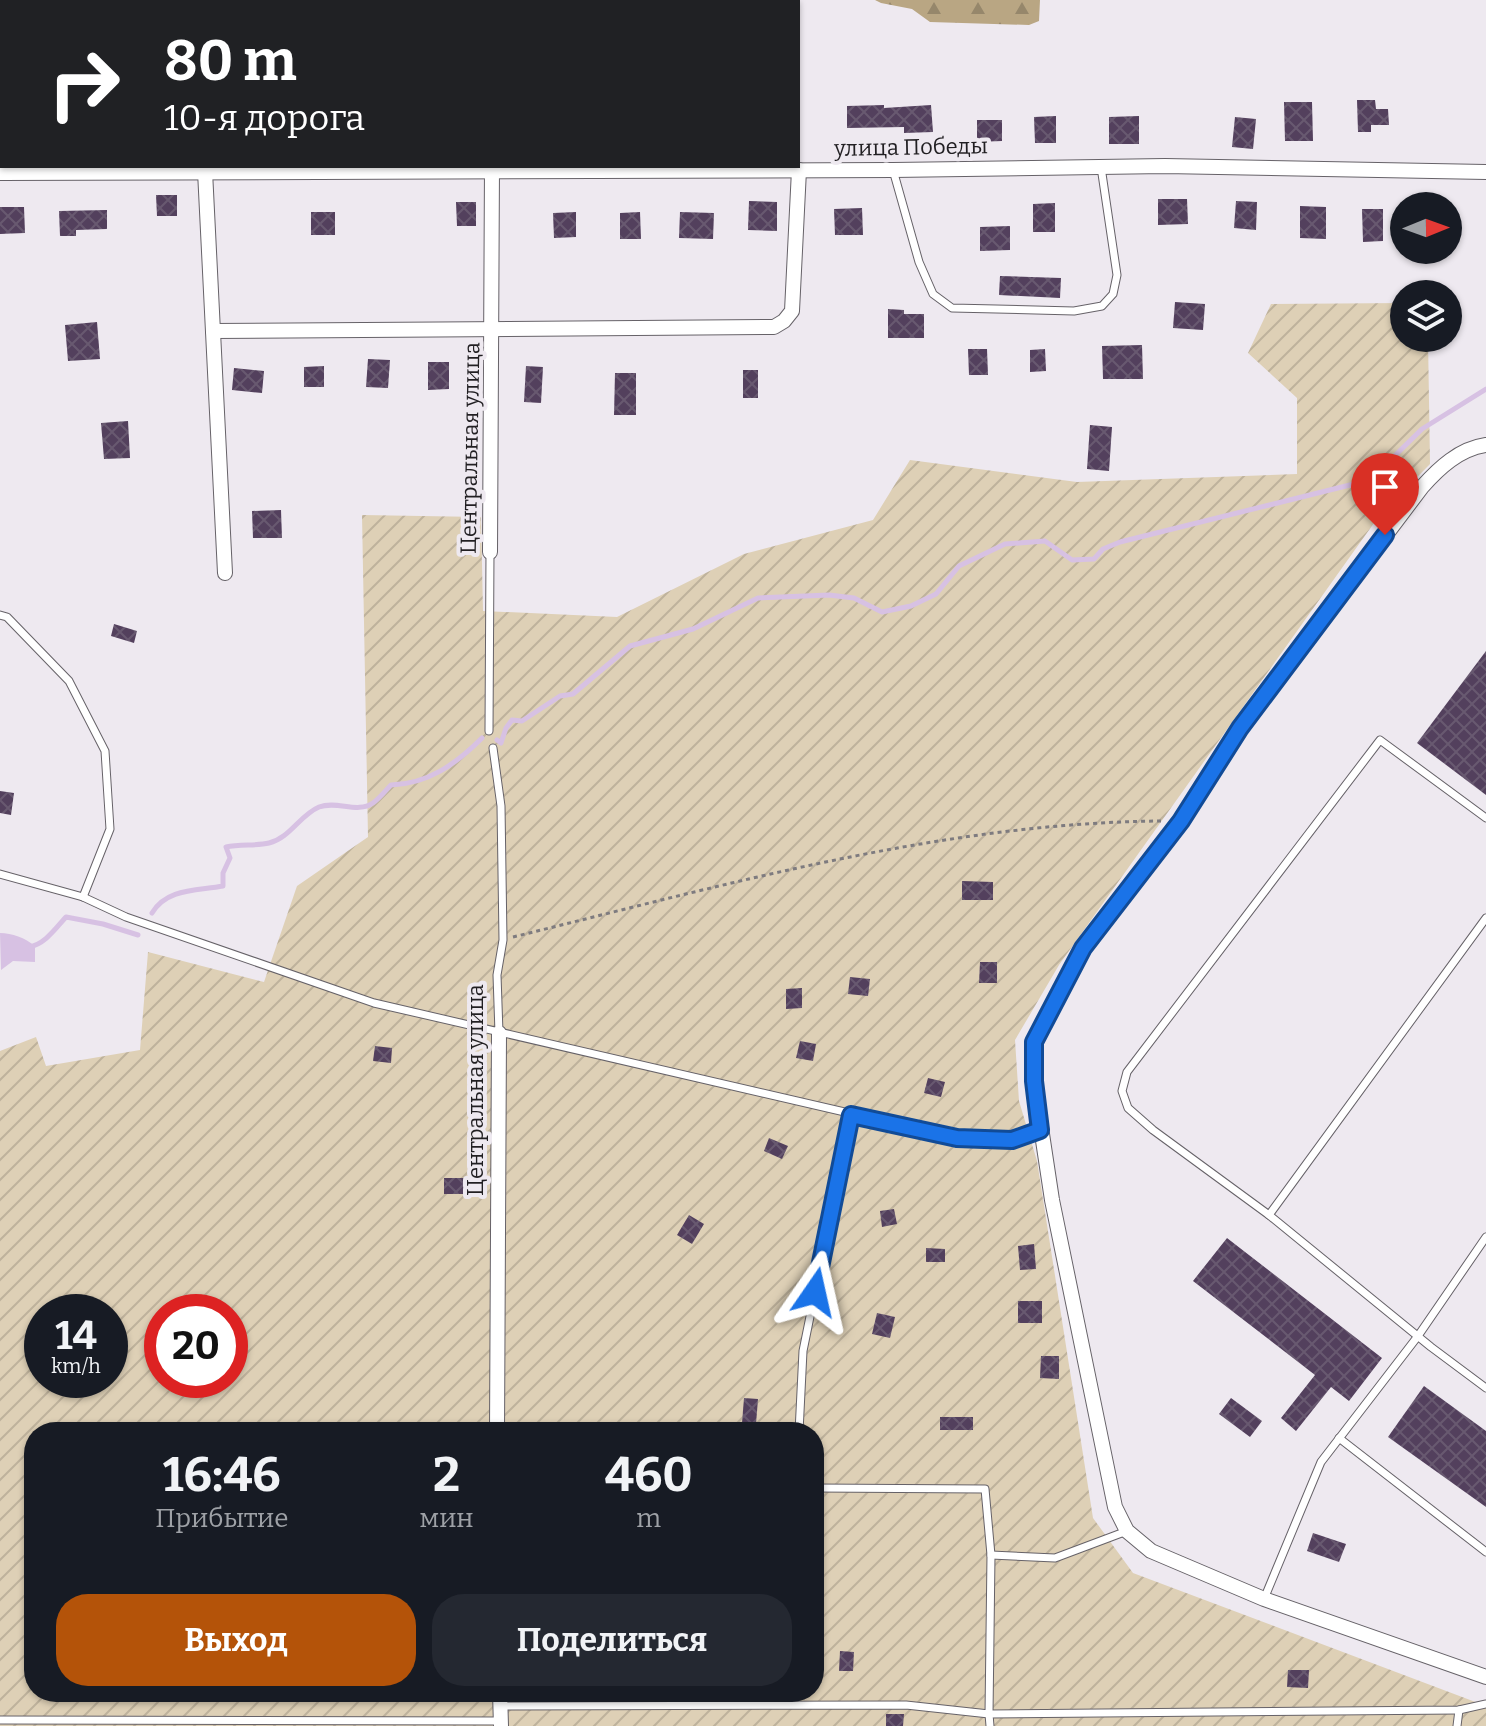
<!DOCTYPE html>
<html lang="ru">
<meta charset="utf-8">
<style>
:root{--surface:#171b24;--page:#242831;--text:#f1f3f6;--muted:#9ea1a6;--accent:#b45309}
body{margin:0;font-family:Bitter,serif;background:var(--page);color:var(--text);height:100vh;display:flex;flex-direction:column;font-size:30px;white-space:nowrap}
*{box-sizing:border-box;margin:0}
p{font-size:26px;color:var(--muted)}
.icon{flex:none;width:44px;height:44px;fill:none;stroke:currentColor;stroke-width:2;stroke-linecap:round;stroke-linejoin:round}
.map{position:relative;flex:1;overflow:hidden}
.drawer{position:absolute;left:24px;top:1422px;width:800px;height:280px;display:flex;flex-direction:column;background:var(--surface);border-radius:32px;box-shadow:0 2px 6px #0004}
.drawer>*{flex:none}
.guide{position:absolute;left:0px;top:0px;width:800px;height:168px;box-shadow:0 2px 6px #0004;background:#202124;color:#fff;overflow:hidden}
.needle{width:52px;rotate:89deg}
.controls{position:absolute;left:1390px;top:192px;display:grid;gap:16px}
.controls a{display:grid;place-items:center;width:72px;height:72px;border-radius:50%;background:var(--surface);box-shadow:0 2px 6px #0004;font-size:40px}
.speed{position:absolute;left:24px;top:1294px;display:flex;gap:16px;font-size:40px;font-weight:700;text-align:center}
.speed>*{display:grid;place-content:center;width:104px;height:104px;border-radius:50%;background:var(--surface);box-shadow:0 2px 6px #0004;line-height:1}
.speed small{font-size:20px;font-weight:400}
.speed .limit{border:12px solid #d22;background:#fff;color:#111}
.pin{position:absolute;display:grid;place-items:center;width:68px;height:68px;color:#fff;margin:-82px -34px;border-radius:50% 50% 50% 0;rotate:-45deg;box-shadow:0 0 8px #0007}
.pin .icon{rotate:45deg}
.me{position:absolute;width:88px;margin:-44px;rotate:11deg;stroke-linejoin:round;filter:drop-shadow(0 0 6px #0008)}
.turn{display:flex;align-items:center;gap:28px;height:168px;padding:0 32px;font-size:36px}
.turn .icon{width:104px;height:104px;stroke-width:2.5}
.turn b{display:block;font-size:56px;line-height:68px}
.eta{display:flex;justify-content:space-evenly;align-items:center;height:136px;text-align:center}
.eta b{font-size:48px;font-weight:700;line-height:56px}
.action{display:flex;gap:16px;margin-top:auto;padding:16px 32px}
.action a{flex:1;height:92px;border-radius:32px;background:var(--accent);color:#fff;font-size:32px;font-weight:700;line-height:92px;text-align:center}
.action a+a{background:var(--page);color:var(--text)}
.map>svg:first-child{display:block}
.forest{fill:url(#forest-firs)}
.garden{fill:url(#garden-furrows);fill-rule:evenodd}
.water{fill:#d7c1e3}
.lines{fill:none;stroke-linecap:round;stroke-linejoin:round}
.stream{stroke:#d7c1e3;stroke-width:5}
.building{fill:url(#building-cross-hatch)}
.lane-casing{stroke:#666268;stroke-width:9}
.street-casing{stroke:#666268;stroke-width:16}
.path{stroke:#7e7b7f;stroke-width:3;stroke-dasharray:4 4;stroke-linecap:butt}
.lane{stroke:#fff;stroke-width:7}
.street{stroke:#fff;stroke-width:14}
.route-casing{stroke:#114b97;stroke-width:20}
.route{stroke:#1a73e8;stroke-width:14}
.labels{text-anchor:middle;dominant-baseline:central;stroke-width:8;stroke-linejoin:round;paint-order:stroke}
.street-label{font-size:22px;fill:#211f22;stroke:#eee9f0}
</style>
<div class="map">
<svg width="1486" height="1726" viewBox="0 0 1486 1726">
<defs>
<pattern id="forest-firs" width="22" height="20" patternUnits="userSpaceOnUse" patternTransform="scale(2)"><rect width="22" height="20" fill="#b9a683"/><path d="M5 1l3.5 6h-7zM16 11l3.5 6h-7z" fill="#96876b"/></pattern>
<pattern id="garden-furrows" width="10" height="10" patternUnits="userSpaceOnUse" patternTransform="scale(2)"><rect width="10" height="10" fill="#ded0b6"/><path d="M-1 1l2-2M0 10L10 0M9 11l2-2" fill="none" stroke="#beb29c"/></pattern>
<pattern id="building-cross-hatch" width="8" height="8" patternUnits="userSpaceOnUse" patternTransform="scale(2)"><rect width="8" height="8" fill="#53405d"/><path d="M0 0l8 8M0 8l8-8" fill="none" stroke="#685970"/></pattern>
</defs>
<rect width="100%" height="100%" fill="#eee9f0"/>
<!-- forest -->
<g class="forest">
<polygon points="141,0 292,0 294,2 140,2"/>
<polygon points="875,0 1040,0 1039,21 1029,25 930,22 912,9 881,3"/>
</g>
<!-- garden -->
<path class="garden" d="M1404,303V338H1428L1430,464L1379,516L1059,965L1015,1040L1019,1101L1037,1161L1093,1518L1133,1573L1486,1706V1726H0V1051L36,1037L46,1066L140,1050L148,952L264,982L297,886L368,837L362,515L481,517L483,611L617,617L744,554L873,520L910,460L1077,482L1297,474V398L1248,353L1271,304ZM42,1312H110V1380H42ZM162,1312H230V1380H162ZM34,1432H814V1692H34Z"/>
<!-- water -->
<path class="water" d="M0,933C12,933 25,938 35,946V962L13,961L1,970Z"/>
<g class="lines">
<!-- stream -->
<g class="stream">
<polyline points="497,740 501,743 506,728 512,720 522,721 560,696 573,694 630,646 693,629 758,598 829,595 854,598 882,612 911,606 936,594 959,566 1005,544 1045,541 1072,560 1094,559 1103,549 1120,542 1370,480 1422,429 1486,389"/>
<path d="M152,913C167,888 197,891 223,886V873L230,858L226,847C240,844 257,846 269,843C290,838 300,815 319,807C337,800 357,814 373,803C380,798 386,790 391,785C428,784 456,764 482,738"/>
<path d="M29,947C45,944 55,929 66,917L103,924L138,935"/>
</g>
</g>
<!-- building -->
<g class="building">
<polygon points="1357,100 1375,100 1376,109 1388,109 1389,125 1371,125 1371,132 1358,132"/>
<polygon points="1284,102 1312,102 1313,141 1285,141"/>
<polygon points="884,105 884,108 931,105 933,132 904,133 904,127 847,128 847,106"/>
<polygon points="1056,116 1056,143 1035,143 1034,117"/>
<polygon points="1139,116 1139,144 1109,144 1109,117"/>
<polygon points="1235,117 1256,119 1253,149 1232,147"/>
<polygon points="977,120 1002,120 1002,141 977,142"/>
<polygon points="156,195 177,195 177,216 157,216"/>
<polygon points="1158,199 1187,199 1188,224 1158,225"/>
<polygon points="749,201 777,202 777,231 748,230"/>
<polygon points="1236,201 1257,202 1256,230 1234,228"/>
<polygon points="456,202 476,202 476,226 457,226"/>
<polygon points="1055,203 1055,232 1033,232 1033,204"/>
<polygon points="1300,206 1326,207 1326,239 1300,238"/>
<polygon points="0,207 24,207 25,233 0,234"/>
<polygon points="862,208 863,235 835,235 834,209"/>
<polygon points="1362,209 1383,209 1383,241 1363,242"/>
<polygon points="107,210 107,229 76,230 76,236 60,236 59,211"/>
<rect x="311" y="212" width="24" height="23"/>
<polygon points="576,212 576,237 554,238 553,213"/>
<polygon points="640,212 641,239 620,239 620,213"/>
<polygon points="680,212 714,213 713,239 679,238"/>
<polygon points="1010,226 1010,250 980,251 980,227"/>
<polygon points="1000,276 1061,278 1060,298 999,295"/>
<polygon points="1175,302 1205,304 1203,330 1173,328"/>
<polygon points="888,309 904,310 904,314 924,314 924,338 888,338"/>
<polygon points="97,322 100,359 68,361 65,325"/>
<polygon points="1142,345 1143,379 1103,379 1102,346"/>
<polygon points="968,349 987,349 988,375 969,375"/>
<polygon points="1045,349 1046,371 1030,372 1030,350"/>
<polygon points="368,359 390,360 388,388 366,387"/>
<polygon points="428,362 449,362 449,389 428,390"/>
<polygon points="324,366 324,387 304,387 304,367"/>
<polygon points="526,366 543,367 541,403 524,402"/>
<polygon points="234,368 264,371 262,393 232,390"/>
<rect x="743" y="370" width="15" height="28"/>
<polygon points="615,373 636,373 636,415 614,415"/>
<polygon points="128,421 130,458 104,459 101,423"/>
<polygon points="1090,425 1112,427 1109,471 1087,469"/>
<polygon points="281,510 282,538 253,538 252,511"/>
<polygon points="114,624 137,631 134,643 111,636"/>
<polygon points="1486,651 1486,795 1417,743"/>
<polygon points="0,791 14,793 11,815 0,813"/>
<polygon points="962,881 993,882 993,900 962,900"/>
<polygon points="980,962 997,962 997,983 979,983"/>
<polygon points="850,977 870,979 868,996 848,994"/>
<polygon points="802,988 802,1008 786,1009 786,989"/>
<polygon points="800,1041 816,1044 813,1061 796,1058"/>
<polygon points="375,1046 392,1048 391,1063 373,1061"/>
<polygon points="928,1078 945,1082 941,1097 924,1093"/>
<polygon points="769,1138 788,1146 782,1159 764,1151"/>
<rect x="444" y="1178" width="21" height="16"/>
<polygon points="894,1209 897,1224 882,1227 880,1211"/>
<polygon points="689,1215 704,1224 692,1244 677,1235"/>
<polygon points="1227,1238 1382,1358 1349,1401 1331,1387 1296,1431 1281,1418 1315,1375 1193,1281"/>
<polygon points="1034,1244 1036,1269 1020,1270 1018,1246"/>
<polygon points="926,1248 945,1249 945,1262 926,1262"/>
<rect x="1018" y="1301" width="24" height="22"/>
<polygon points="877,1313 895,1317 890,1338 872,1334"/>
<polygon points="1041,1356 1059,1356 1059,1379 1040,1378"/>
<polygon points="1424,1386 1486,1431 1486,1507 1388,1437"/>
<polygon points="744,1398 758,1399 756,1424 742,1423"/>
<polygon points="1231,1398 1262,1421 1250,1437 1219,1414"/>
<rect x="940" y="1417" width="33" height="13"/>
<polygon points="1313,1533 1346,1544 1339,1562 1307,1551"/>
<polygon points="840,1651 854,1652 853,1671 839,1671"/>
<polygon points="1288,1670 1309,1670 1308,1688 1287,1687"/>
<polygon points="886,1714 904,1714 903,1726 886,1726"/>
</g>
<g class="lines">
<defs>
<g id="lane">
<polyline points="893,170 919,262 933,294 952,308 1074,311 1102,306 1113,294 1117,275 1101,167"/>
<polyline points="0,615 7,617 69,681 105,751 110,829 83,897"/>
<polyline points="489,731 490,552"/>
<polyline points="493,748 501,806 503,940 497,975 499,1033"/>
<polyline points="1486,818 1380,740 1127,1072 1122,1091 1128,1108 1153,1130 1269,1215 1431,1347 1486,1388"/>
<polyline points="0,874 83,897 126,917 374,1003 957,1138 1012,1140 1040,1130"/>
<polyline points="1269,1215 1486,918"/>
<polyline points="799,1432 803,1351 851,1115"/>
<polyline points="1339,1438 1486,1552"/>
<polyline points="991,1555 1055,1558 1127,1531"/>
<polyline points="1264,1599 1321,1462 1418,1336 1486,1237"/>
<polyline points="500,1706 906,1705 989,1714 991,1555 985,1489 814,1488"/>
<polyline points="0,1720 501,1721"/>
<polyline points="990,1726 989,1714 1459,1710 1486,1704"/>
<polyline points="1457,1726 1459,1710"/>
</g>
<g id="street">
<polyline points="491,0 491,2"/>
<polyline points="205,171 225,573"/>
<polyline points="0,173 893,170 1165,166 1486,172"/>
<polyline points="213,331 774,327 784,321 792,311 799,170"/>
<path d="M1486,445C1459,449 1439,468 1422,487L1240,728L1181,821L1083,948L1034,1042V1081L1052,1200L1115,1507L1127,1531L1151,1551L1264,1599L1486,1677"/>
<polyline points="490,552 492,166"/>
<polyline points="497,1432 499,1033"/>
<polyline points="500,1692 501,1726"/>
</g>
</defs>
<!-- lane casing -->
<use href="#lane" class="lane-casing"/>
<!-- street casing -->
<use href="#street" class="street-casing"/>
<!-- path -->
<path class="path" d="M513,937C725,885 941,823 1161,821"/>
<!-- lane -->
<use href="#lane" class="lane"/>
<!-- street -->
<use href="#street" class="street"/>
</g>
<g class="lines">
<defs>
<polyline id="route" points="815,1292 851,1115 957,1138 1012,1140 1040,1130 1034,1081 1034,1042 1083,948 1181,821 1240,728 1385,535"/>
</defs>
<!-- route casing -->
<use href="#route" class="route-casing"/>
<!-- route -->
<use href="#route" class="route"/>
</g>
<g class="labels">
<!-- street labels -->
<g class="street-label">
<text transform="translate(911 147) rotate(-1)">улица Победы</text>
<text transform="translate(470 448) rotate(-89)">Центральная улица</text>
<text transform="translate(475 1090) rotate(-90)">Центральная улица</text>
</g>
</g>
</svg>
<div class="controls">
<a><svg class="needle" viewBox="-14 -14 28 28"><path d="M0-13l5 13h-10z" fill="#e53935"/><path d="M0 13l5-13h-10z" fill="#9ea1a6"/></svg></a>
<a><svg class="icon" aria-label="layers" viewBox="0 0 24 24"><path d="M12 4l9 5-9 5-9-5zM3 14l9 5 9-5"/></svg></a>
</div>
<div class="speed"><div>14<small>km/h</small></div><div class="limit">20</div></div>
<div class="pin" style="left:1385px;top:535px;background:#d93025"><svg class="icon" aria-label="arrive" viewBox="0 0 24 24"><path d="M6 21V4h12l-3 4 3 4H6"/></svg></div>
<svg class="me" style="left:815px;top:1292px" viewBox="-20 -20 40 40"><path d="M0-17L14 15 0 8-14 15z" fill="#1a73e8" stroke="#fff" stroke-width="4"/></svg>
<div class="guide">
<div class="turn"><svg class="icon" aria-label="right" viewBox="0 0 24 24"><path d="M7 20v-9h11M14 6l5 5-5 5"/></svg><div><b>80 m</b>10-я дорога</div></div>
</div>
<section class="drawer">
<div class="eta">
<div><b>16:46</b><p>Прибытие</p></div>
<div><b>2</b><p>мин</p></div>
<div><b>460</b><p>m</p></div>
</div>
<div class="action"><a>Выход</a><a>Поделиться</a></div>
</section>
</div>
